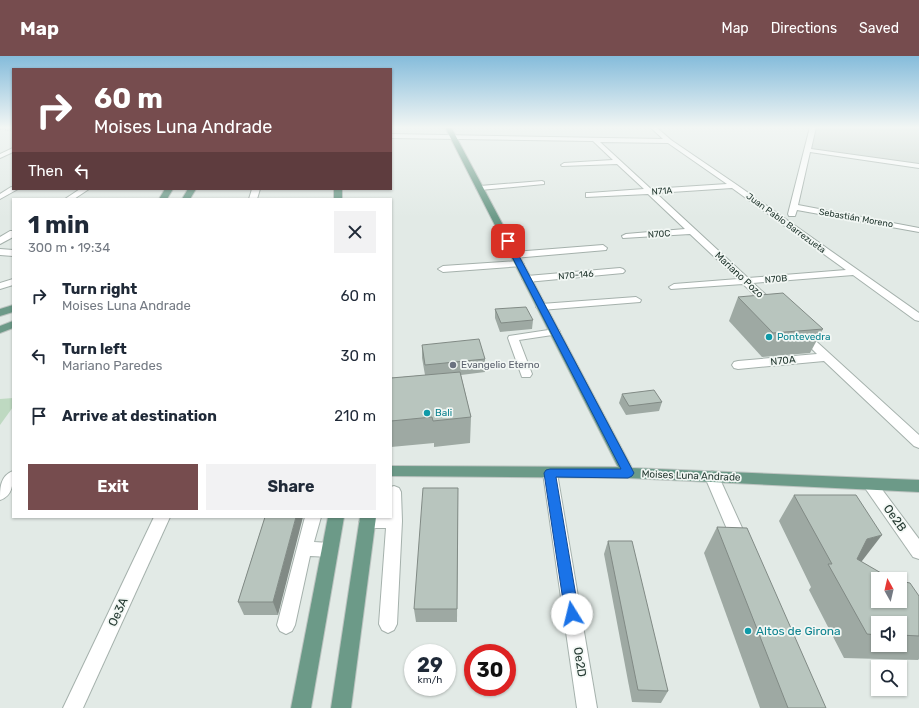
<!DOCTYPE html>
<meta charset="utf-8">
<style>
:root{--surface:#fff;--page:#f2f2f3;--text:#1f2937;--muted:#747a83;--accent:#764c4e}
body{margin:0;font-family:Rubik,sans-serif;background:var(--page);color:var(--text);height:100vh;display:flex;flex-direction:column;font-size:15px;white-space:nowrap}
*{box-sizing:border-box;margin:0}
p{font-size:13px;color:var(--muted)}
.icon{flex:none;width:22px;height:22px;fill:none;stroke:currentColor;stroke-width:2;stroke-linecap:round;stroke-linejoin:round}
.map{position:relative;flex:1;overflow:hidden}
.side{position:absolute;left:12px;top:142px;width:380px;height:320px;display:flex;flex-direction:column;background:var(--surface);border-radius:0px;box-shadow:0 1px 3px #0004}
.side>*{flex:none}
.guide{position:absolute;left:12px;top:12px;width:380px;height:122px;border-radius:0px;box-shadow:0 1px 3px #0004;background:#764c4e;color:#fff;overflow:hidden}
.needle{width:26px;rotate:352deg}
.tools{position:absolute;left:871px;top:516px;display:grid;gap:8px}
.tools a{display:grid;place-items:center;width:36px;height:36px;border-radius:0px;background:var(--surface);box-shadow:0 1px 3px #0004;font-size:20px}
.speed{position:absolute;left:404px;top:588px;display:flex;gap:8px;font-size:20px;font-weight:700;text-align:center}
.speed>*{display:grid;place-content:center;width:52px;height:52px;border-radius:50%;background:var(--surface);box-shadow:0 1px 3px #0004;line-height:1}
.speed small{font-size:10px;font-weight:400}
.speed .limit{border:6px solid #d22;background:#fff;color:#111}
.pin{position:absolute;display:grid;place-items:center;width:34px;height:34px;color:#fff;margin:-17px;border-radius:8px;box-shadow:0 2px 6px #0006}
.me{position:absolute;width:44px;margin:-22px;rotate:351deg;stroke-linejoin:round;filter:drop-shadow(0 0 3px #0008)}
.turn{display:flex;align-items:center;gap:14px;height:84px;padding:0 16px;font-size:18px}
.turn .icon{width:52px;height:52px;stroke-width:2.5}
.turn b{display:block;font-size:28px;line-height:34px}
.then{display:flex;align-items:center;height:38px;padding:0 16px;background:#0003;gap:8px;font-size:15px}
.round{display:grid;place-items:center;flex:none;width:42px;height:42px;border-radius:0px;background:var(--page)}
.overview{display:flex;align-items:center;justify-content:space-between;height:68px;padding:0 16px}
h1{font-size:24px;font-weight:700;line-height:30px}
.primary-button{display:flex;gap:8px;margin-top:auto;padding:8px 16px}
.primary-button a{flex:1;height:46px;border-radius:0px;background:var(--accent);color:#fff;font-size:16px;font-weight:700;line-height:46px;text-align:center}
.primary-button a+a{background:var(--page);color:var(--text)}
ul{padding:0;list-style:none}
li{display:flex;align-items:center;gap:12px;height:60px;padding:0 16px}
li div{flex:1}
li b{display:block;font-size:15px}
li em{font-style:normal}
header{display:flex;align-items:center;gap:24px;box-sizing:border-box;height:56px;padding:0 20px;background:var(--accent);color:#fff}
header strong{font-size:19px}
nav{display:flex;gap:22px;margin-inline-start:auto;font-size:14px}
.map>svg:first-child{display:block}
.built{fill:#d0dad4}
.green{fill:#bed9c1}
.lines{fill:none;stroke-linecap:round;stroke-linejoin:round}
.minor-casing{stroke:#a5b1ac;stroke-width:2}
.major-casing{stroke:#bdc4c1;stroke-width:2}
.path{stroke:#87aa9a;stroke-width:1.5;stroke-dasharray:1 1.5;stroke-linecap:butt}
.minor{fill:#fff;fill-rule:evenodd}
.major{fill:#6c9a88;fill-rule:evenodd}
.wall{fill:#9ea9a3;fill-rule:evenodd}
.shaded-wall{fill:#818a85}
.building{fill:#b8c5be;stroke:#818a85}
.route{fill:#1a73e8;stroke:#114b97}
.culture-dot{fill:#0f9aa8;stroke:#f2f7f4;stroke-width:1.5}
.worship-dot{fill:#6b7280;stroke:#f2f7f4;stroke-width:1.5}
.labels{text-anchor:middle;dominant-baseline:central;stroke-width:3.5;stroke-linejoin:round;paint-order:stroke}
.far-street-label{font-size:9px;fill:#243931;stroke:#f2f7f4}
.street-label{font-size:10px;fill:#243931;stroke:#f2f7f4}
.culture-label{font-size:10px;fill:#0d838f;stroke:#f2f7f4;text-anchor:start}
.worship-label{font-size:10px;fill:#5b616d;stroke:#f2f7f4;text-anchor:start}
.near-street-label{font-size:12px;fill:#243931;stroke:#f2f7f4}
.near-culture-label{font-size:12px;fill:#0d838f;stroke:#f2f7f4;text-anchor:start}
</style>
<header>
<strong>Map</strong>
<nav><a>Map</a><a>Directions</a><a>Saved</a></nav>
</header>
<div class="map">
<svg width="919" height="652" viewBox="0 0 919 652">
<rect width="100%" height="100%" fill="#e2eae6"/>
<!-- built -->
<polygon class="built" points="816,71 919,71 919,109 811,93"/>
<!-- green -->
<polygon class="green" points="13,342 13,351 0,369 0,343"/>
<g class="lines">
<defs>
<g id="minor">
<path d="M650,71H656L671,84L737,129L919,257V265L915,264L853,219L753,227L776,248L777,250L776,252H768L743,228L671,233L669,231L674,228L738,223L690,178L623,182L622,180L626,178L685,173L648,138L586,141V137H589L644,133L617,108L562,110L561,109L564,107L613,104L593,85L391,82V78L663,83ZM600,86L668,87L727,128L651,133ZM732,132L846,214L748,222L656,137Z"/>
<polygon points="810,71 816,71 811,93 919,108 919,112 810,96 798,149 919,172 919,176 797,154 795,160 789,160 788,158"/>
<polygon points="13,92 13,96 0,102 0,98"/>
<polygon points="542,125 544,126 544,128 480,134 476,132 480,130"/>
<polygon points="11,131 18,133 0,143 0,138"/>
<polygon points="80,133 89,133 74,143 65,143"/>
<polygon points="252,133 260,133 257,143 249,143"/>
<polygon points="10,175 13,175 13,181 0,188 0,181"/>
<polygon points="603,189 607,192 606,194 514,202 510,199 514,196"/>
<polygon points="0,193 13,194 13,200 0,199"/>
<polygon points="519,205 522,206 524,208 522,210 443,216 438,213 443,210"/>
<polygon points="620,212 623,213 625,215 623,217 527,226 522,223 527,220"/>
<polygon points="13,223 13,229 0,233 0,227"/>
<polygon points="636,241 641,244 640,246 541,254 536,251 541,248"/>
<polygon points="555,273 559,274 560,276 559,278 519,284 532,318 530,321 522,321 508,282 509,280"/>
<polygon points="803,276 807,277 919,379 919,392 914,390 824,305 738,313 734,312 732,309 734,306 738,305 817,298 798,279"/>
<polygon points="550,412 555,413 557,417 597,652 577,652 543,417 545,413"/>
<path d="M13,415C13,427 13,440 0,444C0,432 0,420 13,415Z"/>
<polygon points="712,415 717,417 719,421 748,485 746,490 740,492 734,490 732,485 705,421 707,417"/>
<polygon points="870,422 875,424 919,483 919,503 913,501 865,432 863,428 865,424"/>
<polygon points="394,430 399,432 401,436 402,465 397,568 394,574 388,577 382,574 379,568 386,472 367,472 362,471 359,466 363,461 391,461 391,431"/>
<polygon points="154,461 170,461 83,652 63,652"/>
<polygon points="305,461 321,461 314,486 330,487 336,489 338,494 336,499 330,501 310,500 295,569 292,575 286,578 280,575 277,569"/>
</g>
<g id="major">
<polygon points="445,71 451,71 632,412 919,424 919,436 628,422 391,420 391,410 618,411"/>
<polygon points="165,133 173,133 167,143 159,143"/>
<polygon points="188,133 196,133 190,143 182,143"/>
<rect x="334" y="133" width="8" height="10"/>
<polygon points="13,249 13,256 0,260 0,253"/>
<polygon points="13,265 13,272 0,277 0,270"/>
<polygon points="328,461 344,461 311,652 291,652"/>
<polygon points="360,461 376,461 351,652 331,652"/>
</g>
</defs>
<!-- minor casing -->
<use href="#minor" class="minor-casing"/>
<!-- major casing -->
<use href="#major" class="major-casing"/>
<!-- path -->
<polyline class="path" points="0,73 13,75"/>
<!-- minor -->
<use href="#minor" class="minor"/>
<!-- major -->
<use href="#major" class="major"/>
</g>
<!-- wall -->
<g class="wall">
<polygon points="738,241 823,273 810,297 762,301 729,265"/>
<polygon points="495,253 533,264 532,273 500,276 495,262"/>
<polygon points="422,289 485,303 485,316 461,319 471,361 470,387 434,391 434,387 391,391 391,322 425,319 422,302"/>
<polygon points="622,338 662,346 659,355 626,359 619,347"/>
<polygon points="458,432 457,566 416,566 414,553"/>
<path d="M794,439L862,505H860L919,540V603L918,604L844,602L809,534L811,531L779,465ZM878,567H900V589H878Z"/>
<polygon points="265,461 278,559 244,559 238,546"/>
<polygon points="717,471 826,652 760,652 704,497"/>
<polygon points="608,485 668,635 661,647 632,646 604,498"/>
</g>
<!-- shaded-wall -->
<g class="shaded-wall">
<polygon points="296,461 303,461 278,559 273,546"/>
<polygon points="882,479 862,505 847,509 867,483"/>
</g>
<!-- building -->
<g class="building">
<polygon points="783,237 823,273 773,277 738,241"/>
<polygon points="526,251 533,264 501,267 495,253"/>
<polygon points="479,283 485,303 425,309 422,289"/>
<polygon points="460,316 471,361 433,365 432,361 391,365 391,322"/>
<polygon points="654,334 662,346 629,350 622,338"/>
<polygon points="423,432 458,432 457,553 414,553"/>
<polygon points="794,439 856,439 882,479 867,483 857,503 888,521 894,523 878,523 878,545 900,545 900,525 910,527 919,540 919,580 900,579 900,567 878,567 878,579 867,578 828,508 832,508"/>
<polygon points="265,461 296,461 273,546 238,546"/>
<polygon points="717,471 747,472 826,652 788,652"/>
<polygon points="608,485 632,485 668,635 638,634"/>
</g>
<!-- sky -->
<linearGradient id="sky" x2="0" y2="1"><stop stop-color="#85bcdb"/><stop offset="0.44" stop-color="#f2f6f4"/><stop offset="1" stop-color="#f2f6f4" stop-opacity="0"/></linearGradient>
<rect width="919" height="162" fill="url(#sky)"/>
<!-- route -->
<polygon class="route" points="508,183 511,185 634,417 632,420 628,422 556,421 579,558 577,562 572,564 567,562 565,558 544,417 546,414 550,413 621,413 504,185"/>
<!-- markers -->
<g class="culture-dot">
<circle cx="769" cy="281" r="4"/>
<circle cx="427" cy="357" r="4"/>
<circle cx="748" cy="575" r="4"/>
</g>
<circle class="worship-dot" cx="453" cy="309" r="4"/>
<g class="labels">
<!-- far-street labels -->
<g class="far-street-label">
<text transform="translate(662 135) rotate(-4)">N71A</text>
<text transform="translate(856 162) rotate(10)">Sebastián Moreno</text>
<text transform="translate(786 167) rotate(36)">Juan Pablo Barrezueta</text>
<text transform="translate(659 178) rotate(-4)">N70C</text>
<text transform="translate(576 219) rotate(-5)">N70-146</text>
<text transform="translate(776 223) rotate(-5)">N70B</text>
</g>
<!-- street labels -->
<g class="street-label">
<text transform="translate(739 219) rotate(43)">Mariano Pozo</text>
<text transform="translate(783 305) rotate(-6)">N70A</text>
<text transform="translate(691 420) rotate(2)">Moises Luna Andrade</text>
</g>
<!-- culture labels -->
<g class="culture-label">
<text x="777" y="281">Pontevedra</text>
<text x="435" y="357">Bali</text>
</g>
<!-- worship labels -->
<g class="worship-label">
<text x="461" y="309">Evangelio Eterno</text>
</g>
<!-- near-street labels -->
<g class="near-street-label">
<text transform="translate(895 462) rotate(54)">Oe2B</text>
<text transform="translate(118 556) rotate(-65)">Oe3A</text>
<text transform="translate(580 606) rotate(81)">Oe2D</text>
</g>
<!-- near-culture labels -->
<g class="near-culture-label">
<text x="756" y="575">Altos de Girona</text>
</g>
</g>
</svg>
<div class="tools">
<a><svg class="needle" viewBox="-14 -14 28 28"><path d="M0-13l5 13h-10z" fill="#e53935"/><path d="M0 13l5-13h-10z" fill="#747a83"/></svg></a>
<a><svg class="icon" aria-label="sound" viewBox="0 0 24 24"><path d="M4 9h4l5-4v14l-5-4H4zM17 9q2 3 0 6"/></svg></a>
<a><svg class="icon" aria-label="search" viewBox="0 0 24 24"><circle cx="10" cy="10" r="6"/><path d="M15 15l6 6"/></svg></a>
</div>
<div class="speed"><div>29<small>km/h</small></div><div class="limit">30</div></div>
<div class="pin" style="left:508px;top:185px;background:#d93025"><svg class="icon" aria-label="arrive" viewBox="0 0 24 24"><path d="M6 21V4h12l-3 4 3 4H6"/></svg></div>
<svg class="me" style="left:572px;top:558px" viewBox="-20 -20 40 40"><circle r="19" fill="#fff"/><path d="M0-13L10 11 0 6-10 11z" fill="#1a73e8"/></svg>
<div class="guide">
<div class="turn"><svg class="icon" aria-label="right" viewBox="0 0 24 24"><path d="M7 20v-9h11M14 6l5 5-5 5"/></svg><div><b>60 m</b>Moises Luna Andrade</div></div>
<div class="then">Then<svg class="icon" aria-label="left" viewBox="0 0 24 24"><path d="M17 20v-9H6M10 6l-5 5 5 5"/></svg></div>
</div>
<section class="side">
<div class="overview"><div><h1>1 min</h1><p>300 m · 19:34</p></div><a class="round"><svg class="icon" aria-label="close" viewBox="0 0 24 24"><path d="M6 6l12 12M18 6L6 18"/></svg></a></div>
<ul>
<li><svg class="icon" aria-label="right" viewBox="0 0 24 24"><path d="M7 20v-9h11M14 6l5 5-5 5"/></svg><div><b>Turn right</b><p>Moises Luna Andrade</p></div><em>60 m</em></li>
<li><svg class="icon" aria-label="left" viewBox="0 0 24 24"><path d="M17 20v-9H6M10 6l-5 5 5 5"/></svg><div><b>Turn left</b><p>Mariano Paredes</p></div><em>30 m</em></li>
<li><svg class="icon" aria-label="arrive" viewBox="0 0 24 24"><path d="M6 21V4h12l-3 4 3 4H6"/></svg><div><b>Arrive at destination</b></div><em>210 m</em></li>
</ul>
<div class="primary-button"><a>Exit</a><a>Share</a></div>
</section>
</div>
